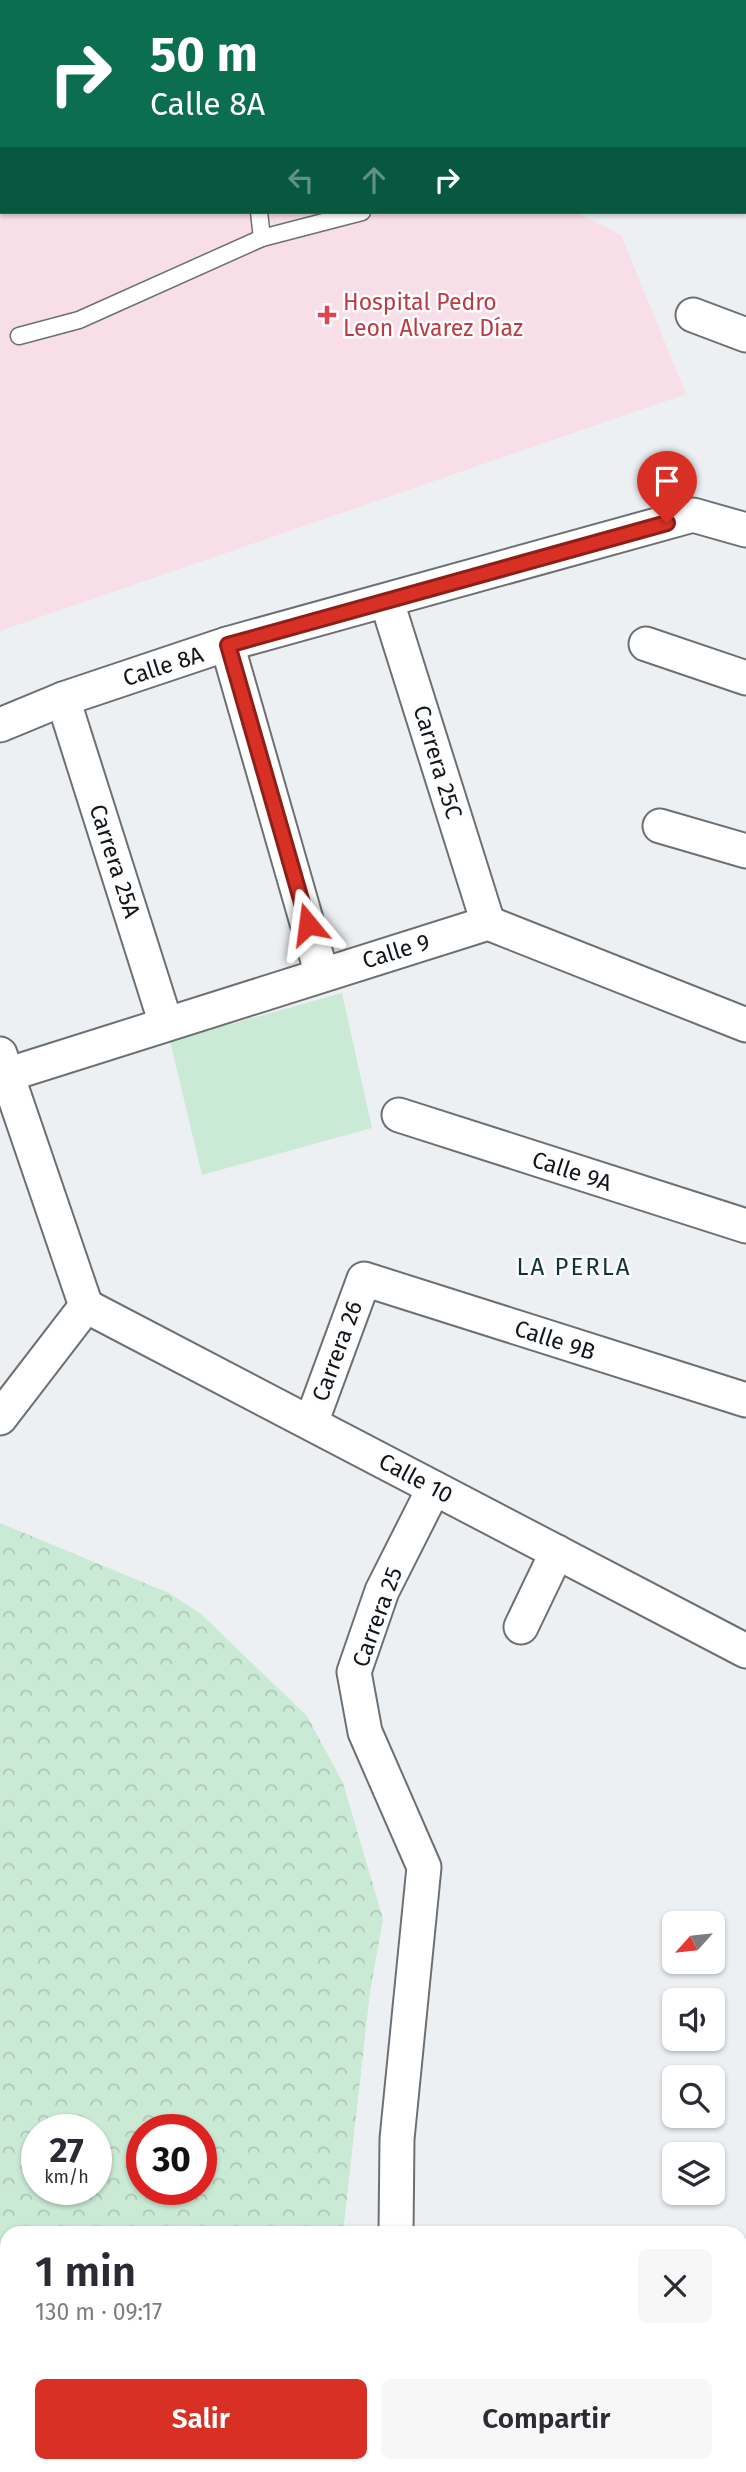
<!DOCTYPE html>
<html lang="es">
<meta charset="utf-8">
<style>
:root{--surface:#fff;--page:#f7f7f7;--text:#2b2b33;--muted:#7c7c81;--accent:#d93025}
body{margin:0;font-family:"Fira Sans",sans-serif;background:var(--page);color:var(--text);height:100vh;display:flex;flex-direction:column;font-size:26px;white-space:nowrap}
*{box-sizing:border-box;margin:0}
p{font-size:23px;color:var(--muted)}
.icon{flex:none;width:38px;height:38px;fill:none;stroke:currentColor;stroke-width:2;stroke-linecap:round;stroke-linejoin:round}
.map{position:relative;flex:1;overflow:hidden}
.side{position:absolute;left:0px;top:2226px;width:747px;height:247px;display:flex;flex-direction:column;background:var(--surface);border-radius:21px 21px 0 0;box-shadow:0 2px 5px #0004}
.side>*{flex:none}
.guide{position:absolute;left:0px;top:0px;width:747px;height:214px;box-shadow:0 2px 5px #0004;background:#0b6e4f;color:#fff;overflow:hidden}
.needle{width:46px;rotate:243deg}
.controls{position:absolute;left:662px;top:1911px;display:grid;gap:14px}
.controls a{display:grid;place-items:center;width:63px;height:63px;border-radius:10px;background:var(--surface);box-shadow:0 2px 5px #0004;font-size:35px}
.speed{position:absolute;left:21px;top:2114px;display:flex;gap:14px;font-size:35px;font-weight:700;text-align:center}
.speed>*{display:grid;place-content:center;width:91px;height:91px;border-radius:50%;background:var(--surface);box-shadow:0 2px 5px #0004;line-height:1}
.speed small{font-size:18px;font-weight:400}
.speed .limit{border:10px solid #d22;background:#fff;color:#111}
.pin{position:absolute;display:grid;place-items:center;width:60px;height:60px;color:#fff;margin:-72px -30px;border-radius:50% 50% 50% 0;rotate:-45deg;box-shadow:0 0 7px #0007}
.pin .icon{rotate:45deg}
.me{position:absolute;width:77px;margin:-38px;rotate:344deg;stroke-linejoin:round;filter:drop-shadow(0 0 5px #0008)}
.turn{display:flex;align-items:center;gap:24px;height:147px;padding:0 35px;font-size:32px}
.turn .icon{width:91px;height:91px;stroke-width:2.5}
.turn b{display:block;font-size:49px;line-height:60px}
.lanes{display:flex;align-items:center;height:66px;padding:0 35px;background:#0003;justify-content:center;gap:35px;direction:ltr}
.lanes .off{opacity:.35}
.round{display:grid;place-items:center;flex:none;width:74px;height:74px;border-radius:10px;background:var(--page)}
.summary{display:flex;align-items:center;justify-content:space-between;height:119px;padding:0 35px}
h1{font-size:42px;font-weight:600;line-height:52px}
.action{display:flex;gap:14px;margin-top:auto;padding:14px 35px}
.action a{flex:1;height:80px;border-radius:10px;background:var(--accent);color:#fff;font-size:28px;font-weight:600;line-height:80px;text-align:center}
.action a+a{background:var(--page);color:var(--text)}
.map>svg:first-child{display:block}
.medical{fill:#f7dee7}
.forest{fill:url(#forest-crowns);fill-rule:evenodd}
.pitch{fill:#caead5}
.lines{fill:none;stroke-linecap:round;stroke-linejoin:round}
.lane-casing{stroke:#6d7073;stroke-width:19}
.street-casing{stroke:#6d7073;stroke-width:37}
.secondary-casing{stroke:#6d7073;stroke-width:42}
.primary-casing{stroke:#cbcbcc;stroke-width:42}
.path{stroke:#787a7c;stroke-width:4.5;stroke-dasharray:5 5;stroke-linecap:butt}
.lane{stroke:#fff;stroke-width:16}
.street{stroke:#fff;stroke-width:33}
.secondary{stroke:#fff;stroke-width:38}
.primary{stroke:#fcd6b7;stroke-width:38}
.route-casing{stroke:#8d1f18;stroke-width:18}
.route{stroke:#d93025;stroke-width:12}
.health-dot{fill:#e0444e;stroke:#fbfdff;stroke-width:2.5}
.labels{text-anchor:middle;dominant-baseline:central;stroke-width:5;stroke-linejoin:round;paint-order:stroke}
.health-label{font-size:23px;fill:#be3a42;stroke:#fbfdff;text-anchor:start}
.street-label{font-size:23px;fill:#131415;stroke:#fbfdff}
.neighbourhood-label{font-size:24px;letter-spacing:2px;fill:#13333b;stroke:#fbfdff}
</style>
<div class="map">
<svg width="746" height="2472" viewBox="0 0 746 2472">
<defs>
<pattern id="forest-crowns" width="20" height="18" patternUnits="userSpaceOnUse" patternTransform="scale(1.75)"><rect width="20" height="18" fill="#caead5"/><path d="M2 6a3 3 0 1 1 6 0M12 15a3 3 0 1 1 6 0" fill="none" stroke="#adc8b6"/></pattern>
</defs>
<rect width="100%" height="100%" fill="#edf0f3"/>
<!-- medical -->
<polygon class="medical" points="0,68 2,212 576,212 621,235 686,394 0,631"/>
<!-- forest -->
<path class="forest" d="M0,1523L169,1593L201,1614L307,1716L343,1783L383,1919L370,1992L343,2233H7V2466H227L222,2472H0ZM37,2130H96V2189H37ZM142,2130H201V2189H142Z"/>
<!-- pitch -->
<polygon class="pitch" points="342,993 372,1128 202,1175 170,1041"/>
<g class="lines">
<defs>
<g id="lane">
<polyline points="230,0 230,2"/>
<polyline points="262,238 362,212"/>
<polyline points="19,336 79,320 262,238 259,212"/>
</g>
<g id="street">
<polyline points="693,315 746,335"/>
<polyline points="387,602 488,923"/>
<polyline points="227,644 322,975"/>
<polyline points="646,644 746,678"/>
<polyline points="63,699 166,1024"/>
<polyline points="0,725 63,699 227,644 693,515 746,530"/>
<polyline points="660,826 746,851"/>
<polyline points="0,1054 86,1306"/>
<polyline points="0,1077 488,923 746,1025"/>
<polyline points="399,1115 746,1226"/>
<polyline points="86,1306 746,1651"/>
<polyline points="0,1418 86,1306"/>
<polyline points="311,1423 364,1279 746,1400"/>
<polyline points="521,1627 557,1552"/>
<polyline points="396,2233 397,2139 424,1867 365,1732 354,1672 382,1591 434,1488"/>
<polyline points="296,2472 298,2466"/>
</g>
<g id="secondary">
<polyline points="92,2 100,0"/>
<polyline points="0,23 2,23"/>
</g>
<polyline id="primary" points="580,0 584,2"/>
</defs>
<!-- lane casing -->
<use href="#lane" class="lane-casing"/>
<!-- street casing -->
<use href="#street" class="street-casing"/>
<!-- secondary casing -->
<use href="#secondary" class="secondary-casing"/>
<!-- primary casing -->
<use href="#primary" class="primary-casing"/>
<!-- path -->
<g class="path">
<polyline points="479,0 484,2"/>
<polyline points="673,0 678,2"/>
</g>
<!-- lane -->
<use href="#lane" class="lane"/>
<!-- street -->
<use href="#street" class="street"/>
<!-- secondary -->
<use href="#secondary" class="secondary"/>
<!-- primary -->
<use href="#primary" class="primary"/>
</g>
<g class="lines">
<defs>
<polyline id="route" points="308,924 228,645 667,523"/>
</defs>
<!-- route casing -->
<use href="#route" class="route-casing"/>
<!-- route -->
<use href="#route" class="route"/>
</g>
<!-- markers -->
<path class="health-dot" d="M323.5 304.5h7v7h7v7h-7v7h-7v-7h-7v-7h7z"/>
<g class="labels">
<!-- health labels -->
<g class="health-label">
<text x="343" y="302">Hospital Pedro<tspan x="343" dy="26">Leon Alvarez Díaz</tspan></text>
</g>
<!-- street labels -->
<g class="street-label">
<text transform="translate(163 666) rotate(-18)">Calle 8A</text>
<text transform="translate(438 762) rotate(73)">Carrera 25C</text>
<text transform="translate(115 861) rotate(72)">Carrera 25A</text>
<text transform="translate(396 951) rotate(-17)">Calle 9</text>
<text transform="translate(572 1171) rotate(18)">Calle 9A</text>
<text transform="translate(555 1340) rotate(18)">Calle 9B</text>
<text transform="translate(337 1351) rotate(-70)">Carrera 26</text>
<text transform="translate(416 1478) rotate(28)">Calle 10</text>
<text transform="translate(377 1617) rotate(-70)">Carrera 25</text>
</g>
<!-- neighbourhood labels -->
<g class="neighbourhood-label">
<text x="574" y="1267">LA PERLA</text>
</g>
</g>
</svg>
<div class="controls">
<a><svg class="needle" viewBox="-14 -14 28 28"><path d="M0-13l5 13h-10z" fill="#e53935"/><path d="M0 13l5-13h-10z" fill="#7c7c81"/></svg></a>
<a><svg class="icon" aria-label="sound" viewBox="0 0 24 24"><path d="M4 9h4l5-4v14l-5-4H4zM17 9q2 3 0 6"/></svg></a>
<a><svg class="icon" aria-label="search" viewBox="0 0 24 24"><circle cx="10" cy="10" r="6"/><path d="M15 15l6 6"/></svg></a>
<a><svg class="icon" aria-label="layers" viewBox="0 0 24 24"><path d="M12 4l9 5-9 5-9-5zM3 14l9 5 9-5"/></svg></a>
</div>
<div class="speed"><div>27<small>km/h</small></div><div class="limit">30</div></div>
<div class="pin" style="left:667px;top:523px;background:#d93025"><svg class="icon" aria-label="arrive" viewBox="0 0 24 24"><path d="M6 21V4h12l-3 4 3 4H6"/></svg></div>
<svg class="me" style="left:308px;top:924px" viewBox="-20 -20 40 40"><path d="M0-17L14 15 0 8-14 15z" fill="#d93025" stroke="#fff" stroke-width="4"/></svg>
<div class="guide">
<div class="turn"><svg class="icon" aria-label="right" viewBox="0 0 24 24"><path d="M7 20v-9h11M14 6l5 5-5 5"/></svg><div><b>50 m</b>Calle 8A</div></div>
<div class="lanes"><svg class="icon off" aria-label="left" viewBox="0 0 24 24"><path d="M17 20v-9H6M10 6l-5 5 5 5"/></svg><svg class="icon off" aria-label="ahead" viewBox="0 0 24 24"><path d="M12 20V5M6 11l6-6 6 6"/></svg><svg class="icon" aria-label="right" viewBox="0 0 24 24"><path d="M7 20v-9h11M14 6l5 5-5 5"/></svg></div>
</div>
<section class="side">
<div class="summary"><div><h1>1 min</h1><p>130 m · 09:17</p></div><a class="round"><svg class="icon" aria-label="close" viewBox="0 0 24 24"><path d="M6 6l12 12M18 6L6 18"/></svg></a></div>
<div class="action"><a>Salir</a><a>Compartir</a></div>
</section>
</div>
